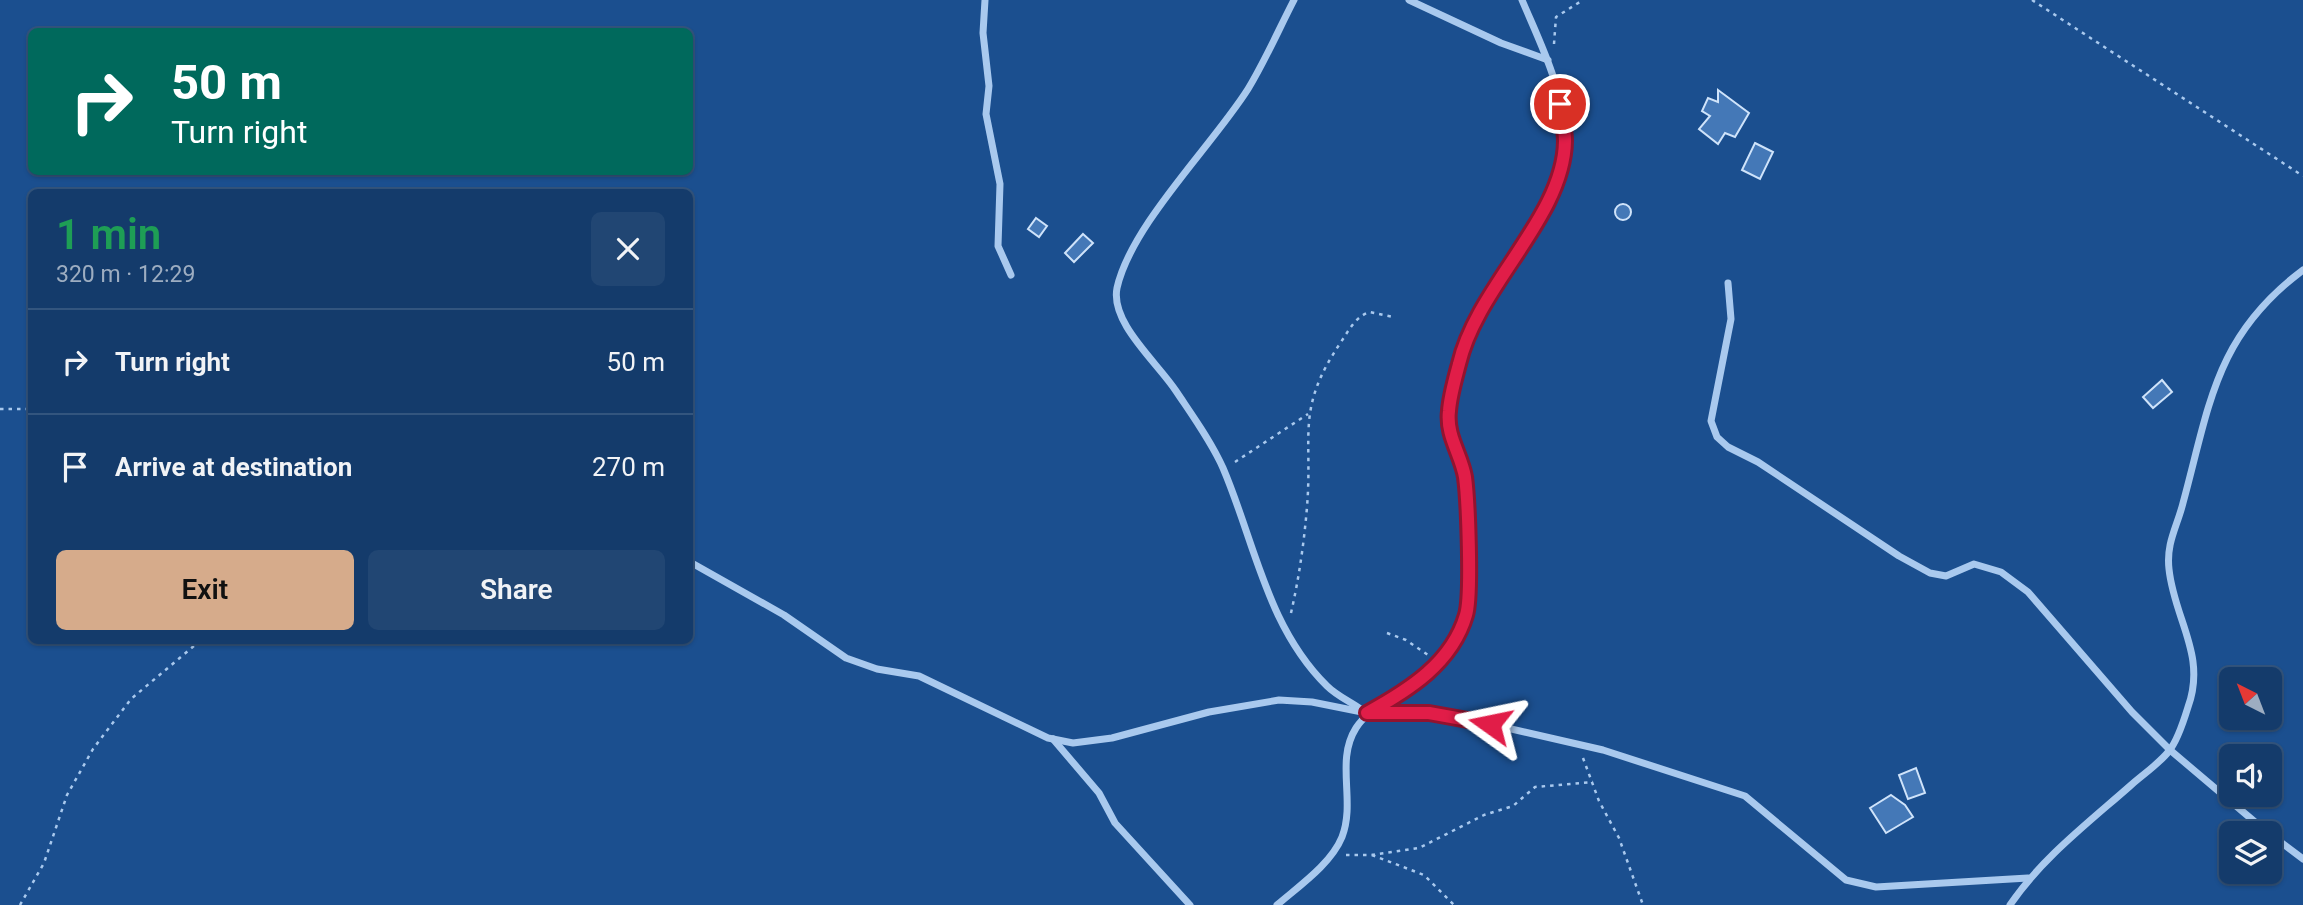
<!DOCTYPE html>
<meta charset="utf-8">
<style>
:root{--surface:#143b6b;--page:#214673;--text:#f1f3f6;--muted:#9dadc1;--line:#33557e;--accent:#d6ab8b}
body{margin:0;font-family:Roboto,sans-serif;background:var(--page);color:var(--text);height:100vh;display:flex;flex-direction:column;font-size:26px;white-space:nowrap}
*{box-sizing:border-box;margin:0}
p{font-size:23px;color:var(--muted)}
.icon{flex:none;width:38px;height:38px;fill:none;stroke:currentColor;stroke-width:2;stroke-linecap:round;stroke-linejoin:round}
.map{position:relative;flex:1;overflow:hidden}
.sheet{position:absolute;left:28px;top:189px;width:665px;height:455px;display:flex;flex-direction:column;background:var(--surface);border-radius:10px;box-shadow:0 2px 5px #0004,0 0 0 2px var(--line)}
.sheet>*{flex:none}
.top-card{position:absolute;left:28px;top:28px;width:665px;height:147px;border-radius:10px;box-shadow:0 2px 5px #0004,0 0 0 2px var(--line);background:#00695c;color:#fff;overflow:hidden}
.needle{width:46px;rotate:318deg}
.buttons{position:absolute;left:2219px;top:667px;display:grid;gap:14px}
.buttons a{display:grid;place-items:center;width:63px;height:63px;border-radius:10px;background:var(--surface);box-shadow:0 2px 5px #0004,0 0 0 2px var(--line);font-size:35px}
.pin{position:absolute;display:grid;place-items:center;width:60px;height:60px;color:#fff;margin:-30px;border:4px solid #fff;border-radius:50%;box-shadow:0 2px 7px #0007}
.me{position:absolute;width:77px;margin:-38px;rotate:282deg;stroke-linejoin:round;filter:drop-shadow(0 0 5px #0008)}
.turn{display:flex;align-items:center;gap:24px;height:147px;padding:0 28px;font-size:32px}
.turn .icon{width:91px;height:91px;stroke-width:2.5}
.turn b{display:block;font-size:49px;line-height:60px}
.round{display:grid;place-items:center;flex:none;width:74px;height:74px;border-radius:10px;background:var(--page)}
.headline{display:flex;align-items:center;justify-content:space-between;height:119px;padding:0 28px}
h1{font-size:42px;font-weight:600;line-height:52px;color:#1e9e55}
.cta{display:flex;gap:14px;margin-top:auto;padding:14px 28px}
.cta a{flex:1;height:80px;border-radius:10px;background:var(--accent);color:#111;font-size:28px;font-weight:600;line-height:80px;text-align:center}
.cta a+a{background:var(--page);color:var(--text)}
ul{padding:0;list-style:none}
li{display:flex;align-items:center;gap:21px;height:105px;padding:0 28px;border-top:2px solid var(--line)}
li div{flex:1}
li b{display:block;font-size:26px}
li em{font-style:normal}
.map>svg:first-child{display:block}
.building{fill:#4478b7;stroke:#cfe3fa;stroke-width:2}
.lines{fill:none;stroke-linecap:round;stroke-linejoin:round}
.path{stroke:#a9c9ee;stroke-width:2.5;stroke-dasharray:3.5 5;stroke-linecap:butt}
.minor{stroke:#a9c9ee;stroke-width:7}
.route-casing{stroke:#92132f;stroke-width:18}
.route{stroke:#e11d48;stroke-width:12}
</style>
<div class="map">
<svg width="2303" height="905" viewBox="0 0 2303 905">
<rect width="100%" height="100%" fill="#1b4f8f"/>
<!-- building -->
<g class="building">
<polygon points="1718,90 1749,113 1735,137 1725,133 1718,144 1699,129 1710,116 1702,111 1708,98 1718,102"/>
<polygon points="1755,143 1773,152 1760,179 1742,170"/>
<circle cx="1623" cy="212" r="8"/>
<polygon points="1036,218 1047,226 1039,237 1028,229"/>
<polygon points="1083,234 1093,243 1074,262 1065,253"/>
<polygon points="2162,380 2172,392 2153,408 2143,397"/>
<polygon points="1916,768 1925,793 1908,799 1899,775"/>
<polygon points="1891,795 1905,805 1913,817 1886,833 1870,808"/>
</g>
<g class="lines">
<!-- path -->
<g class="path">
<polyline points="2032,0 2303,176"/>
<polyline points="1554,44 1556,17 1583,0"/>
<polyline points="0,409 32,409"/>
<polyline points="1235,462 1308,414"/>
<path d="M1291,613C1299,578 1304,543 1307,507C1313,433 1295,410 1341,342C1349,330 1356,316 1370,312L1393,317"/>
<polyline points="1387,633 1406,640 1428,655"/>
<polyline points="1583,758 1599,801 1619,838 1643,905"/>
<polyline points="1346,855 1371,855 1419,848 1484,815 1513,806 1535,787 1593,782"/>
<polyline points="1372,855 1424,875 1454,905"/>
<polyline points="20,905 44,863 67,795 93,749 131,699 201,640"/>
</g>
<!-- minor -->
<g class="minor">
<polyline points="985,0 983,33 989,86 986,114 1000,184 998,246 1011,275"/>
<path d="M1294,0C1279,29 1265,61 1248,89C1212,146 1131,225 1117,288C1110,323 1158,363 1176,391C1192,415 1211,441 1223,468C1255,543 1267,627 1327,686C1337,696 1351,702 1362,710"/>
<polyline points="1409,0 1501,43 1548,60"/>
<polyline points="1728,283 1731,319 1711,421 1717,437 1728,447 1758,462 1899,556 1930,573 1946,576 1974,564 2001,572 2028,592 2132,712 2170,750 2268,833"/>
<polyline points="690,562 784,615 846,658 877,669 919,676 1048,738 1073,743 1112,738 1209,712 1279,700 1312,702 1367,713 1459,717 1603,750 1745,796 1846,880 1876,887 2028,878"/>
<polyline points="1053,739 1099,793 1115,823 1190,905"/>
<polyline points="2270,834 2303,859"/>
<path d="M1277,905C1299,886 1331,864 1342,837C1356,801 1335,761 1356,728C1366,712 1381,707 1397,697C1426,678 1459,649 1467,614C1472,594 1467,570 1467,550C1466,526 1469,500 1465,476C1460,453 1446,434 1449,410C1454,371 1467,328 1487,295C1516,249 1564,199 1564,141C1565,91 1541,45 1522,0"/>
<path d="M2010,905C2041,859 2088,823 2130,786C2142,775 2159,764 2169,751C2178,740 2184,720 2188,707C2207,655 2174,619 2169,569C2166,543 2177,527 2183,503C2210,404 2215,336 2303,270"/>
</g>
</g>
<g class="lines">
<defs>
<path id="route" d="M1490,724L1429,713H1367C1409,690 1452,663 1466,615C1472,596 1468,500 1465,477C1461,454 1446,436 1449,411C1450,396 1455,379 1459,364C1477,286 1564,217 1565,141C1565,129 1561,116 1560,104"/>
</defs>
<!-- route casing -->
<use href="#route" class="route-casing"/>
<!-- route -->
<use href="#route" class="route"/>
</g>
</svg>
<div class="buttons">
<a><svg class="needle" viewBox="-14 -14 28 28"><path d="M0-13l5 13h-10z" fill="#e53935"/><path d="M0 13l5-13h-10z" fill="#9dadc1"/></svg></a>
<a><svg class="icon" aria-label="sound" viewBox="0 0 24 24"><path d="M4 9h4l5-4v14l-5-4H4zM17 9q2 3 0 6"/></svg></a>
<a><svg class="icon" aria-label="layers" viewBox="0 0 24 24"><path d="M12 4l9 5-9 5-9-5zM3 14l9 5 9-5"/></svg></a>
</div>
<div class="pin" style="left:1560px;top:104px;background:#d93025"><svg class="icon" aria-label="arrive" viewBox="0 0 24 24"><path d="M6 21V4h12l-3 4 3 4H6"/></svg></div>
<svg class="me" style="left:1490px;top:724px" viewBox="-20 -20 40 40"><path d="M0-17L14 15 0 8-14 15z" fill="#e11d48" stroke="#fff" stroke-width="4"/></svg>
<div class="top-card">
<div class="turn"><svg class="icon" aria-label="right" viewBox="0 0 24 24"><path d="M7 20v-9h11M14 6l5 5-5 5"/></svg><div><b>50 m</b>Turn right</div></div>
</div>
<section class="sheet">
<div class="headline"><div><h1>1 min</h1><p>320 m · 12:29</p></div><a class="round"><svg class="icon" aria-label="close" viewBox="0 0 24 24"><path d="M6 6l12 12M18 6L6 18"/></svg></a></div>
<ul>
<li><svg class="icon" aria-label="right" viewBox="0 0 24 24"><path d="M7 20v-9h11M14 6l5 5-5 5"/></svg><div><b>Turn right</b></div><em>50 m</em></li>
<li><svg class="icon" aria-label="arrive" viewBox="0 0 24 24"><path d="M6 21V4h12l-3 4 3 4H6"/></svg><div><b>Arrive at destination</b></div><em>270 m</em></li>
</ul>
<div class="cta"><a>Exit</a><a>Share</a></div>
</section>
</div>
